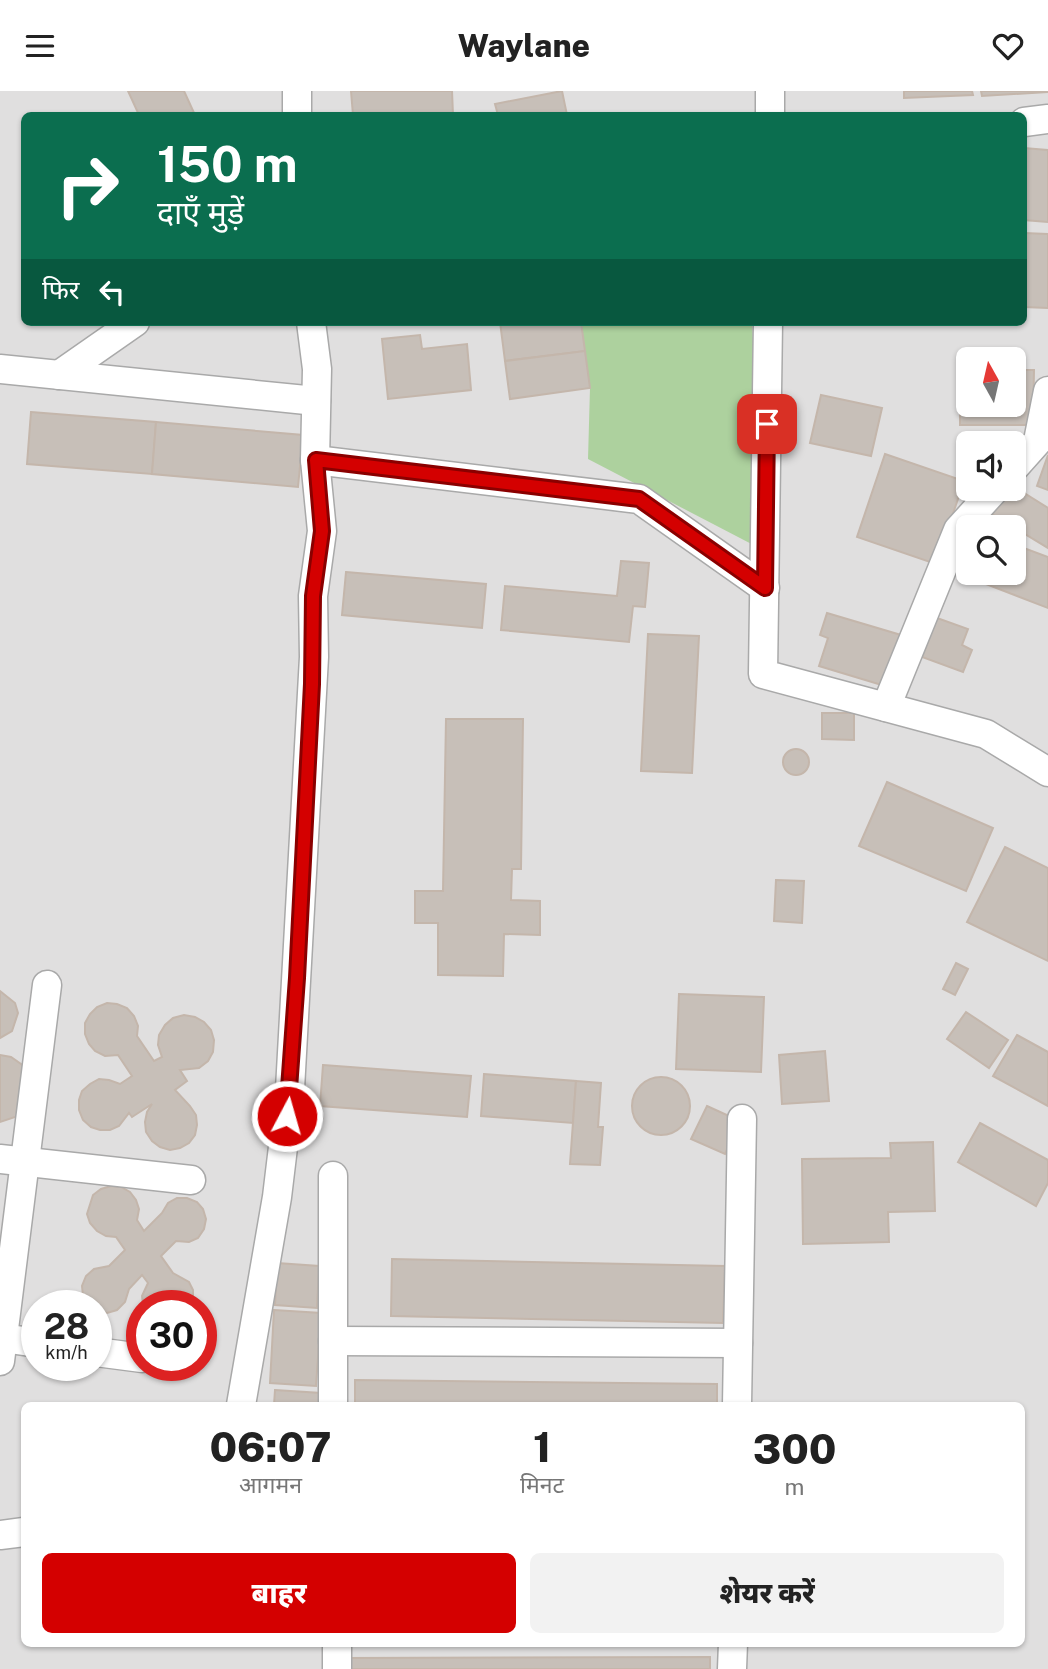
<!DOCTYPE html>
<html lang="hi">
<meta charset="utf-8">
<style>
:root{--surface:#fff;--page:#f2f2f2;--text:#222;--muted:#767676;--accent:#d40000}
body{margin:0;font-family:"Public Sans","Noto Sans Devanagari",sans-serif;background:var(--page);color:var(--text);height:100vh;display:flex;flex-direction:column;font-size:26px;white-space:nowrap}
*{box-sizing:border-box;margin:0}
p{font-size:23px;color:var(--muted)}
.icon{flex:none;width:38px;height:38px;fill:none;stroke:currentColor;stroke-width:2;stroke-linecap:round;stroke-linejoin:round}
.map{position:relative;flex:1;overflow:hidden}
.sheet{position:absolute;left:21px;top:1311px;width:1004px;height:245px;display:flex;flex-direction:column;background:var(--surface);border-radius:10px;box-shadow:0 2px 5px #0004}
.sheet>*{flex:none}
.top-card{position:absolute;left:21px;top:21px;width:1006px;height:214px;border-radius:10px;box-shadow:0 2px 5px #0004;background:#0b6e4f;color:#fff;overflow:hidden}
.needle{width:46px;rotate:352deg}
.controls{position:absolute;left:956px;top:256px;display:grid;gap:14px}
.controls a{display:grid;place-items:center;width:70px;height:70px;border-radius:10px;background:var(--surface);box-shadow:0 2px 5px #0004;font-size:35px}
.speed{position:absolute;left:21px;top:1199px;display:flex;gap:14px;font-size:35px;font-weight:700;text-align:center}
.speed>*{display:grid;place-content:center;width:91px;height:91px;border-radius:50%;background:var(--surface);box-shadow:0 2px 5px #0004;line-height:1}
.speed small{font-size:18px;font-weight:400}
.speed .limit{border:10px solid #d22;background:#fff;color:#111}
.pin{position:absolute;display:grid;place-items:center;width:60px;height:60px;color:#fff;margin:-30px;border-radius:14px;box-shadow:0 4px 10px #0006}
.me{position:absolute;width:77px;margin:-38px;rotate:6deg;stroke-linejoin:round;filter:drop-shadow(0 0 5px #0008)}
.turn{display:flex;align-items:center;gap:24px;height:147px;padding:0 21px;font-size:32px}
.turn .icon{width:91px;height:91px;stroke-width:2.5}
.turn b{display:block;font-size:49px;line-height:60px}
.then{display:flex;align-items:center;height:66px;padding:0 21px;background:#0003;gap:14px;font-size:26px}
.eta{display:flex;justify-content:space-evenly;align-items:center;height:119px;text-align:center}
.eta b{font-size:42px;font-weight:800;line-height:49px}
.cta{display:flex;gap:14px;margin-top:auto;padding:14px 21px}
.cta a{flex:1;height:80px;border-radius:10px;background:var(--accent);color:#fff;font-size:28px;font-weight:800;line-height:80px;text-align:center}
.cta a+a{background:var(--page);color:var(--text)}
header{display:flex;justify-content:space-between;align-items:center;height:91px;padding:0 21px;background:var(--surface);font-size:32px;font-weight:800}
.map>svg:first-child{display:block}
.residential{fill:#e0dfdf;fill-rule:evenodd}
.forest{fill:#add19e}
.building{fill:#c7bfb8;stroke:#c4b6ab;stroke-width:2}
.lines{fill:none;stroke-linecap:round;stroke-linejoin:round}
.minor-casing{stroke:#a9a9a9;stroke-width:31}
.minor{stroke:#fff;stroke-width:28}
.route-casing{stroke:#8a0000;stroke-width:18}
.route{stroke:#d40000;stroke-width:12}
</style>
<header><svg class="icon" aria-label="menu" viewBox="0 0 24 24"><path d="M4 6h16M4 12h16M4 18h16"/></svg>Waylane<svg class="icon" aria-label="heart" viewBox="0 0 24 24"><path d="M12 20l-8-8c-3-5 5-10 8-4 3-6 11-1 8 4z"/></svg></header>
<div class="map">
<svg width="1048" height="1578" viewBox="0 0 1048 1578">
<rect width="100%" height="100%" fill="#f2efe9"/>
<!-- residential -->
<path class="residential" d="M0,0H1048V1578H0ZM24,24H1024V231H24ZM968,268H1013V313H968ZM968,352H1013V397H968ZM968,436H1013V481H968ZM37,1214H96V1274H37ZM142,1214H201V1274H142ZM24,1314H1022V1552H24Z"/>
<!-- forest -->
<polygon class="forest" points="581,231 752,231 765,460 588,368 590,297"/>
<!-- building -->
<g class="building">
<polygon points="128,0 184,0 195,24 139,24"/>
<polygon points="351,0 452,0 453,24 353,24"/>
<polygon points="562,0 567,24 498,24 495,13"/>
<polygon points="904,0 972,0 973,4 904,7"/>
<polygon points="981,0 1048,0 1048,1 982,5"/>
<polygon points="1024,57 1048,59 1048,131 1024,129"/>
<polygon points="1024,142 1048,143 1048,217 1024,216"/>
<polygon points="500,231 581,231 585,260 505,270"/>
<polygon points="420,244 422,258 467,253 471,299 388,308 382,248"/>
<polygon points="585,260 590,297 510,308 505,270"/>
<polygon points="960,279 968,279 968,313 1013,313 1013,279 1034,279 1033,334 960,334"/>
<polygon points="821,304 882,317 871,365 810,352"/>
<polygon points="31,321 156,331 152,383 27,373"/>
<polygon points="156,331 303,344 298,396 152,383"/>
<polygon points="885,363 964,390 936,473 857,446"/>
<polygon points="1048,364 1048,399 1037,395"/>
<polygon points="1013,395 1048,417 1048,457 990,422 1006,397"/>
<polygon points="1013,453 1048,466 1048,517 965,485 968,477 968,481 1013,481"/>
<polygon points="621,470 649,472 645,516 633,515 629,551 501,539 505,495 617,505"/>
<polygon points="346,481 486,493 482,537 342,524"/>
<polygon points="827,522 901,544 885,595 819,575 828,547 820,544"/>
<polygon points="937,527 968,538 962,554 972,559 963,581 922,566"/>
<polygon points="648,543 699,545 692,682 641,680"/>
<polygon points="822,622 854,622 854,649 822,648"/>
<polygon points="446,628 523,628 521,778 512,778 511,809 540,810 540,844 504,843 503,885 438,884 438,832 415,832 415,800 443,800"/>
<circle cx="796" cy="671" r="13"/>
<polygon points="887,691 993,737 966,800 859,755"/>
<polygon points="1005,756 1048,777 1048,870 967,831"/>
<polygon points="776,789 804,790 802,832 774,830"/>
<polygon points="956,872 968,878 955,904 943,898"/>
<polygon points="0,900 15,912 18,922 12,940 0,947"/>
<polygon points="679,903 764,906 761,981 676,978"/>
<polygon points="107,912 117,913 127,917 134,925 138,935 137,945 154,970 162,966 158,954 159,944 165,934 173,927 184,924 195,926 204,931 211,939 214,949 213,961 208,970 199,977 180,979 187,990 175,999 190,1015 196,1024 197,1034 195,1044 189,1052 180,1057 170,1059 160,1056 152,1050 146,1041 145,1031 147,1021 152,1013 132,1026 129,1022 119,1035 110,1039 100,1039 91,1036 83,1029 79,1019 79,1009 82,1000 90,993 99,988 109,989 120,993 132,985 118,964 105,965 95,960 89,953 85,943 85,932 90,923 97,916"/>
<polygon points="966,921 1008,949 989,977 947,948"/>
<polygon points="1017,944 1048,961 1048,1015 993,985"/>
<polygon points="825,960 829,1010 782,1013 779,964"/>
<polygon points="0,964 11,966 21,973 28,982 18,1025 0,1031"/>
<polygon points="323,974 471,985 467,1026 320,1015"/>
<polygon points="484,983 576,990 573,1032 481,1025"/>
<circle cx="661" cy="1015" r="29"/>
<polygon points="576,990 601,992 598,1036 603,1036 600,1074 570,1073"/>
<polygon points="707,1015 740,1030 725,1063 691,1048"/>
<polygon points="980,1032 1048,1069 1048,1092 1036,1115 958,1071"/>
<polygon points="933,1051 935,1120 888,1121 889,1151 803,1153 802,1068 891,1067 890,1052"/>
<polygon points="111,1095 121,1096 130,1101 136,1109 139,1118 137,1129 144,1140 162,1122 168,1112 177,1107 187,1107 197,1111 203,1118 206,1128 204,1138 198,1147 189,1151 176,1150 161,1165 173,1182 189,1191 193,1199 193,1214 143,1214 142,1205 148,1192 142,1184 129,1198 125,1211 117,1219 107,1222 97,1220 96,1214 88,1214 83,1205 82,1195 86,1185 94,1178 109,1175 125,1159 116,1146 106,1145 97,1140 90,1132 87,1123 93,1104 101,1098"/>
<polygon points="392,1168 725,1175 723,1232 391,1225"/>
<polygon points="277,1172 319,1175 317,1217 275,1214"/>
<polygon points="274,1219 321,1222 316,1295 270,1292"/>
<polygon points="355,1289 717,1293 717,1314 355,1314"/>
<polygon points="275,1299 321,1302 321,1314 274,1314"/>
<polygon points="710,1566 710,1578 346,1578 346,1567"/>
</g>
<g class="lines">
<defs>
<g id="minor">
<polyline points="297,0 297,24"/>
<polyline points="770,24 770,0"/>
<polyline points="1024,31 1048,28"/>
<polyline points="768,231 763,583 986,643 1048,681"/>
<polyline points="0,278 316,310"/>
<polyline points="59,284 135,231"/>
<polyline points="315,369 639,408 765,497"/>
<polyline points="1013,378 1038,350 1048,300"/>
<polyline points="886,616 958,439 996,397"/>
<polyline points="0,1068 191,1089"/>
<polyline points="3,1247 37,1252"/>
<polyline points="333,1250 738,1252"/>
<polyline points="96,1261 142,1267"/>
<polyline points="0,1270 47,894"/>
<polyline points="241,1314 277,1106 290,998 314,566 313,505 322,440 315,369 317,278 311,231"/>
<polyline points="333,1314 333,1085"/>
<polyline points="737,1314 742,1028"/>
<polyline points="0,1444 24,1441"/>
<polyline points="337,1552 337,1578"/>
<polyline points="732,1578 733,1552"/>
</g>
</defs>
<!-- minor casing -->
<use href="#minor" class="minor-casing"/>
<!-- minor -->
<use href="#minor" class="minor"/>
</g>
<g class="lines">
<defs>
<polyline id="route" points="287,1025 297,887 312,593 313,505 322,440 316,369 639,408 765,497 767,333"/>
</defs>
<!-- route casing -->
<use href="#route" class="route-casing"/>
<!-- route -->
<use href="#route" class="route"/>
</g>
</svg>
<div class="controls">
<a><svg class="needle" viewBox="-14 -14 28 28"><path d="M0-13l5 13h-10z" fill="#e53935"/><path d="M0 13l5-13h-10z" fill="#767676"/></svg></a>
<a><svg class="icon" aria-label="sound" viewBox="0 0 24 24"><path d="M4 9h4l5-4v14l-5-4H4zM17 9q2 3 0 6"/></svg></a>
<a><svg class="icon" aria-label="search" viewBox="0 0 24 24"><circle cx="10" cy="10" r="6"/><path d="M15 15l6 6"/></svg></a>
</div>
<div class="speed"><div>28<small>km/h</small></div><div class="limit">30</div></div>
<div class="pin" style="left:767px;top:333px;background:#d93025"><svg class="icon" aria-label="arrive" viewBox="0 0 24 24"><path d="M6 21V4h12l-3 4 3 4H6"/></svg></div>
<svg class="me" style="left:287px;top:1025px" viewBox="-20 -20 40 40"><circle r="17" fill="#d40000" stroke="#fff" stroke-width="3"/><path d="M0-11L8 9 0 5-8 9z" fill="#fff"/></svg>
<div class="top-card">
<div class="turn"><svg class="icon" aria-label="right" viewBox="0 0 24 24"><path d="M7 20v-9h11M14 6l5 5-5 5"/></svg><div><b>150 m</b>दाएँ मुड़ें</div></div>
<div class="then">फिर<svg class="icon" aria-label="left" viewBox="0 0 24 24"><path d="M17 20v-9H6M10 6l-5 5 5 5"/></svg></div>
</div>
<section class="sheet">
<div class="eta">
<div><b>06:07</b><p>आगमन</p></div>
<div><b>1</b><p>मिनट</p></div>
<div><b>300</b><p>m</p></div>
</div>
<div class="cta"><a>बाहर</a><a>शेयर करें</a></div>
</section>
</div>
